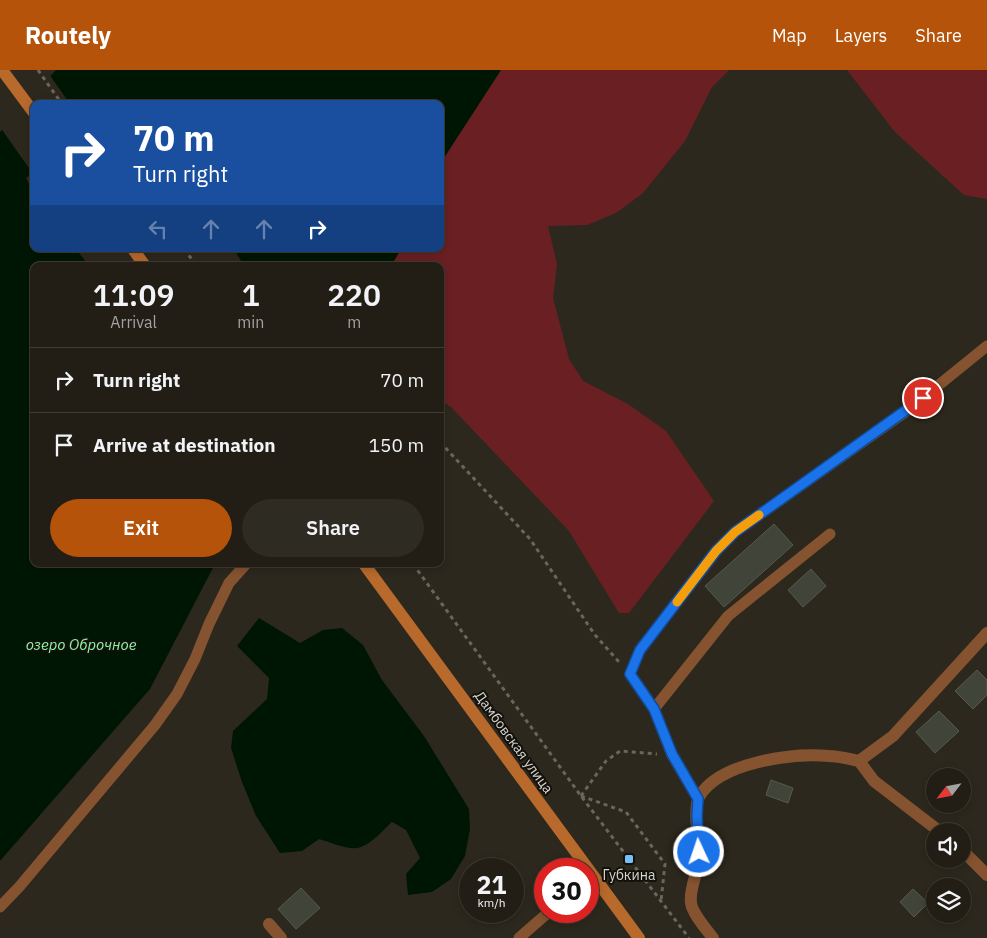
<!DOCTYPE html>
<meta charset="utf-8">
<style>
:root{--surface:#221e16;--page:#2e2b23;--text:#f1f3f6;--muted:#a2a2a1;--line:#3f3c35;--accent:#b45309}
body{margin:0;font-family:"IBM Plex Sans",sans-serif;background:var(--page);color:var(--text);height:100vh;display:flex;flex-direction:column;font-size:19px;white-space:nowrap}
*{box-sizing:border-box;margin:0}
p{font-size:16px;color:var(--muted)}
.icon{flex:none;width:28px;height:28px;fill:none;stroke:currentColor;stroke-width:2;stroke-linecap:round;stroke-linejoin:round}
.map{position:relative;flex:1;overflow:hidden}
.sheet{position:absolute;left:30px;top:192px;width:414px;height:305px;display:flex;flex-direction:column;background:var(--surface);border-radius:10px;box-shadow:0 2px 8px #0003,0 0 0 1px var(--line)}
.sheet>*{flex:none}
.hud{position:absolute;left:30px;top:30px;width:414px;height:152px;border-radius:10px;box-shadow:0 2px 8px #0003,0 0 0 1px var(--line);background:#1a4fa0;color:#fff;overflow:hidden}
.needle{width:32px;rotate:238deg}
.tools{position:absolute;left:926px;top:698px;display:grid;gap:10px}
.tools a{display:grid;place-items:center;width:45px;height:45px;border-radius:50%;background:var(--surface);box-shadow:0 2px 8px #0003,0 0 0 1px var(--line);font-size:25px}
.speed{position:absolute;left:459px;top:788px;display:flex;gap:10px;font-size:25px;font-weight:700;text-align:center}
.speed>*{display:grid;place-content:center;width:65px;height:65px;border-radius:50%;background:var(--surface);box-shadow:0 2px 8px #0003,0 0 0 1px var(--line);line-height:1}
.speed small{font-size:12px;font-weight:400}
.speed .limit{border:8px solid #d22;background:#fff;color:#111}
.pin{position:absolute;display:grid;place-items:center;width:42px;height:42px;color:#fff;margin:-21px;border:2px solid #fff;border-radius:50%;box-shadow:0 1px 5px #0007}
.me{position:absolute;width:55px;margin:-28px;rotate:357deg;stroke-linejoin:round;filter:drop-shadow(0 0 4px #0008)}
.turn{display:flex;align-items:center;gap:18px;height:105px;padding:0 20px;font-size:22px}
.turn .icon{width:65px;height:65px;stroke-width:2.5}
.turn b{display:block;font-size:35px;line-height:42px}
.lanes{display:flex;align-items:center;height:48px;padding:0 20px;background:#0003;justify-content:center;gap:25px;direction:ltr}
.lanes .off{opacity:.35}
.eta{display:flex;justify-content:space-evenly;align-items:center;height:85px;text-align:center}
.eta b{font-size:30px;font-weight:600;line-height:35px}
.primary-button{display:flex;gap:10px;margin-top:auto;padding:10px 20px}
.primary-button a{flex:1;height:58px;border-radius:30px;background:var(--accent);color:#fff;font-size:20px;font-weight:600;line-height:58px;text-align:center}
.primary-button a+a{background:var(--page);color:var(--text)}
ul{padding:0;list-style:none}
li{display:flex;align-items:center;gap:15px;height:65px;padding:0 20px;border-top:1px solid var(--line)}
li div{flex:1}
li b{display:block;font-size:19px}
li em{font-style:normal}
header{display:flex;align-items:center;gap:30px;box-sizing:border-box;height:70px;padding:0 25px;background:var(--accent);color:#fff}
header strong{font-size:24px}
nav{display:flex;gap:28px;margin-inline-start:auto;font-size:18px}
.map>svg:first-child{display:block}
.green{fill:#6a2022}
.water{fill:#001604}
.pier{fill:#2d281d}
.building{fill:#414438;stroke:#575a4d}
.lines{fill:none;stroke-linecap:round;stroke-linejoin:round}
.path{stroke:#6a665c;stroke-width:3;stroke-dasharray:4 4;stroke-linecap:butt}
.service{stroke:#855330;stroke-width:11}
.minor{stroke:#855330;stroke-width:12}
.secondary{stroke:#b8692c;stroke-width:12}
.route-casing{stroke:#114b97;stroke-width:12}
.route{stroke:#1a73e8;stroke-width:9}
.slow{stroke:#f59e0b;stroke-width:9}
.poi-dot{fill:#79bff8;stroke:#13110c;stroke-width:2}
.labels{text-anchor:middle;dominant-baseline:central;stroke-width:4;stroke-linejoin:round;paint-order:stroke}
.street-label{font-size:14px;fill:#d9d5ce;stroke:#13110c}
.poi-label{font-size:14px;fill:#d9d5ce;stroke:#13110c}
.water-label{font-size:15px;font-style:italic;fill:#88f5a0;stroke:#13110c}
</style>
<header>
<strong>Routely</strong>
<nav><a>Map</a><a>Layers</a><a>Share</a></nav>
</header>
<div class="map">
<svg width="987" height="868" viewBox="0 0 987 868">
<rect width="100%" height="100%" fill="#2d281d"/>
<!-- green -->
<g class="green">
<polygon points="501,0 729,0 712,17 685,71 643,123 616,143 587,155 548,156 557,194 553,228 569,289 583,311 628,334 666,361 714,431 629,543 619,543 569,461 451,337 440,330 440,196 391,196 401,179 440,179 440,94"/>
<polygon points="847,0 987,0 987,129 964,125 895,62"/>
</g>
<!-- water -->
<g class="water">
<polygon points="56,0 501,0 440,94 440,34 34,34 34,102 26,108 34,124 34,179 76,179 89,196 34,196 34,494 215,494 150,619 0,791 0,62"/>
<polygon points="234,179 401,179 391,196 244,196"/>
<path d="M259,548L300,573L323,560L342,558L363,575L382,610L424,666L469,739L470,759L465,786L451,809L432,822L408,825L406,804L420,788L406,760L392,752C383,760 371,775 358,778C348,780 329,772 319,769L302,781L280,783L256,746L242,712L231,678L233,661L267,629L269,608L237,576Z"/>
</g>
<!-- pier -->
<polygon class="pier" points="49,4 70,34 34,34 34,105 0,57"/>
<!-- building -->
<g class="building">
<polygon points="774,454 793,475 724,537 705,516"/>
<polygon points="811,499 826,516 803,537 788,520"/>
<polygon points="977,600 987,610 987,625 973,639 955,621"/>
<polygon points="939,641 959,661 935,683 916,662"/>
<polygon points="771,710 793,718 788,733 766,725"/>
<polygon points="301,818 320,838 296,859 278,839"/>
<polygon points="913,819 928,833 914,847 900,832"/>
</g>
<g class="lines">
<!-- path -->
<g class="path">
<polyline points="38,0 62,34"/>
<polyline points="184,179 197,196"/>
<polyline points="440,372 530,469 595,565 620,593"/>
<polyline points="413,494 581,726 689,868"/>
<polyline points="581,726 626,742 665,794 661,831"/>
<polyline points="581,726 606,691 620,681 657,684"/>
</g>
<!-- service -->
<g class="service">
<polyline points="654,639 728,546 830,464"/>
<polyline points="698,729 672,685 654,639 630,604 640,580 716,481 735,462 908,340 987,276"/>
<polyline points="0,837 20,816 155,655 177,624 195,589 209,554 229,513 246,494"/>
<polyline points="519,868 550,841"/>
</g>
<!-- minor -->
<g class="minor">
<polyline points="859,691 893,666 987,563"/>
<polyline points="962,780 987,805"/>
<polyline points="269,854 281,868"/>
<path d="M713,868C707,860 692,843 691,833C689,818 698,803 699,788C699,774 693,738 699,727C719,692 792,683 829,686C839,686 849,689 859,691L874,711L939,761"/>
</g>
<!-- secondary -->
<g class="secondary">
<polyline points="2,0 34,43"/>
<polyline points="133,179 145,196"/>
<polyline points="364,494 639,868"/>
</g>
</g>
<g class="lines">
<defs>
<polyline id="route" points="699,782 697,746 698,729 672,684 654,639 630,604 640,580 716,481 735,462 923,328"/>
</defs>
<!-- route casing -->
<use href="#route" class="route-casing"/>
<!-- route -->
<use href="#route" class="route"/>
<!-- slow -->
<polyline class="slow" points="677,532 716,481 735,462 759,445"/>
</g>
<!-- markers -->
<rect class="poi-dot" x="624" y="784" width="10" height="10" rx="2.5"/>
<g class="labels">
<!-- street labels -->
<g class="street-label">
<text transform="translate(514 672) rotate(54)">Дамбовская улица</text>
</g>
<!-- poi labels -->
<g class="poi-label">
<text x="629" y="805">Губкина</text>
</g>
<!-- water labels -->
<g class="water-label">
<text x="81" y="574">озеро Оброчное</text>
</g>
</g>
</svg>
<div class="tools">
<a><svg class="needle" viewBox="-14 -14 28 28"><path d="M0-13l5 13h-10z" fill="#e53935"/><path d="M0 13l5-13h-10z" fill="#a2a2a1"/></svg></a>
<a><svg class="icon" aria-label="sound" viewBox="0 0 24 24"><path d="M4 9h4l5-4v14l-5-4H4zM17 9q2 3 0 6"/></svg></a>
<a><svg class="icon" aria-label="layers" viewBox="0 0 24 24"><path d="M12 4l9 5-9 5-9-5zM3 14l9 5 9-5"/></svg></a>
</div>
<div class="speed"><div>21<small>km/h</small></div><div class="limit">30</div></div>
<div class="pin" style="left:923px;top:328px;background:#d93025"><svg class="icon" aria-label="arrive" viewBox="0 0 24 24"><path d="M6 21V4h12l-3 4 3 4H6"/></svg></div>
<svg class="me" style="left:699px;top:782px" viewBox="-20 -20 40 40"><circle r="17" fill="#1a73e8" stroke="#fff" stroke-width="3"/><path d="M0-11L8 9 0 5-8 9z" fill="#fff"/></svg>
<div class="hud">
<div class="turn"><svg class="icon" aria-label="right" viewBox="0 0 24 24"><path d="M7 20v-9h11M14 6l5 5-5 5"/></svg><div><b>70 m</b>Turn right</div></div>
<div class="lanes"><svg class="icon off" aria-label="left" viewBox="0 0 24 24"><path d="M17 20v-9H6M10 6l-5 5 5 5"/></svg><svg class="icon off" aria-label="ahead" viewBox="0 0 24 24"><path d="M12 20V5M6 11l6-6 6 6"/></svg><svg class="icon off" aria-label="ahead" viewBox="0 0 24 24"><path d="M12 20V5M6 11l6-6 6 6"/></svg><svg class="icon" aria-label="right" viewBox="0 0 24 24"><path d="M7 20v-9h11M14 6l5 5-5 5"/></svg></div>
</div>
<section class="sheet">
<div class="eta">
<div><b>11:09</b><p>Arrival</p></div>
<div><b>1</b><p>min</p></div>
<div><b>220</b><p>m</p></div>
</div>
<ul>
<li><svg class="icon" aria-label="right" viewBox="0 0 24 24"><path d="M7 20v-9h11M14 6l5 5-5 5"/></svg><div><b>Turn right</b></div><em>70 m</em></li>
<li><svg class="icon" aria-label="arrive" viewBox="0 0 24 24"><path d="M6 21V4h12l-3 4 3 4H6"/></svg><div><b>Arrive at destination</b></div><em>150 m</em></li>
</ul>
<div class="primary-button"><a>Exit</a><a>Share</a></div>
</section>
</div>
